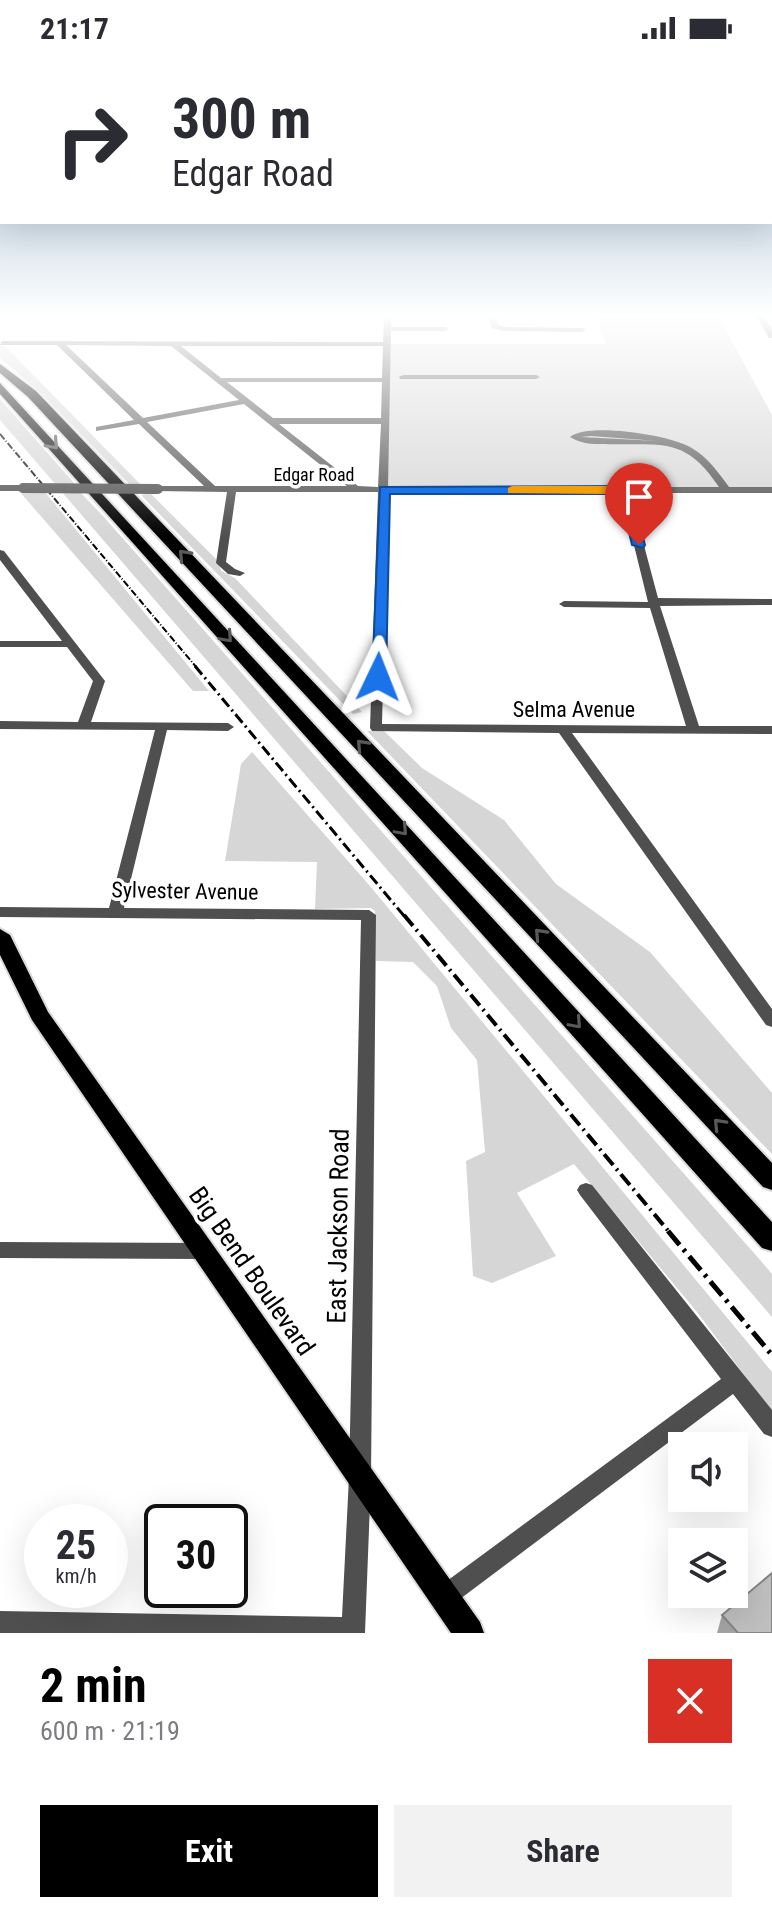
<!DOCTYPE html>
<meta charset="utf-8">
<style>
:root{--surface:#fff;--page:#f2f2f3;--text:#2b2b33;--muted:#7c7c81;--accent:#000}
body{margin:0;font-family:"Roboto Condensed",sans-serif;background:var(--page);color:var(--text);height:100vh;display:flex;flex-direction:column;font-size:30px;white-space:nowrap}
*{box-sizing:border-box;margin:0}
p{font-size:26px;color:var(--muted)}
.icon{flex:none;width:44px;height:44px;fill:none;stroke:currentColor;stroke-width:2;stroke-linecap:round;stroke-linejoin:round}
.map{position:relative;height:1577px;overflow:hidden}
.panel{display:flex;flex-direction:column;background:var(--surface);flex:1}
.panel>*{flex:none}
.guide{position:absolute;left:0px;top:0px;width:772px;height:168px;box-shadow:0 8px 32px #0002;background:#fff;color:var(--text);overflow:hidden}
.tools{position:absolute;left:668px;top:1376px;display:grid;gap:16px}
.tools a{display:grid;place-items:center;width:80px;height:80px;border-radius:0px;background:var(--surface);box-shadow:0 8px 32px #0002;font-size:40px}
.speed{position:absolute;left:24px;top:1448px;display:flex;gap:16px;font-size:40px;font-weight:700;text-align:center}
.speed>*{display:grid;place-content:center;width:104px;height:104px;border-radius:50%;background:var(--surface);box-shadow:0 8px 32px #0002;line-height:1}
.speed small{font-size:20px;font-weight:400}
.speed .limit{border:4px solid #111;border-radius:12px;background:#fff;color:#111}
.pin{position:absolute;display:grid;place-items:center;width:68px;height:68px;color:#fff;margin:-82px -34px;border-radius:50% 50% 50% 0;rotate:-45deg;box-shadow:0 0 8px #0007}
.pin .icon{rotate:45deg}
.me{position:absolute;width:88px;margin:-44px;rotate:2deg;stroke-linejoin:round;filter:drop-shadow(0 0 6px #0008)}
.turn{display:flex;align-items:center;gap:28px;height:168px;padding:0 40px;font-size:36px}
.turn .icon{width:104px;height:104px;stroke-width:2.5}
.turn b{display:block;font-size:56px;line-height:68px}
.round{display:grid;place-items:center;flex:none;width:84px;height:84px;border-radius:0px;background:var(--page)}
.summary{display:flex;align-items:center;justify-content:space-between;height:136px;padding:0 40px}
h1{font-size:48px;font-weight:700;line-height:60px;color:var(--accent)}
.cta{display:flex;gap:16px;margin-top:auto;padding:16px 40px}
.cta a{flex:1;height:92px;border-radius:0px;background:var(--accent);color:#fff;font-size:32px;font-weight:700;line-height:92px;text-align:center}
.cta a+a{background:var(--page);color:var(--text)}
.status{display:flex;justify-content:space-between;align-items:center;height:56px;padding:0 40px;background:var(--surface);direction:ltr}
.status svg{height:22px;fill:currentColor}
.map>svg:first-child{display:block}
.green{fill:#d6d6d6}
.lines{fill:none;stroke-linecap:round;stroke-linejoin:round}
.major-casing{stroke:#dbdbdb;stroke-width:4}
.highway-casing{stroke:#dbdbdb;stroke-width:4}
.minor{fill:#4f4f4f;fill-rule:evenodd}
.major{fill:#000;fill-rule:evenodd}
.highway{fill:#000;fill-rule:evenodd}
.rail-far3{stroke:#000;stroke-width:2;stroke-dasharray:7 2 1 2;stroke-linecap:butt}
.rail-far2{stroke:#000;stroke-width:3;stroke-dasharray:11 4 2 4;stroke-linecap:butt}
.rail-far1{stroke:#000;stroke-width:4;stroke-dasharray:14 5 2 5;stroke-linecap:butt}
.rail{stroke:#000;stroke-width:5;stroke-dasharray:18 6 3 6;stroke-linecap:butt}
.minor-bridge{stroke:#4f4f4f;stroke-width:10}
.wall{fill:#a4a4a4}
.building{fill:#bfbfbf;stroke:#868686;stroke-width:2}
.oneway{stroke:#595959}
.route{fill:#1a73e8;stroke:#114b97;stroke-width:2}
.slow{fill:#f59e0b}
.labels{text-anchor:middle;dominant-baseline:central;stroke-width:7;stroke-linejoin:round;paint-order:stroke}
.far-street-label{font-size:18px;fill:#000;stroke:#fff}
.street-label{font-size:22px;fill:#000;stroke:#fff}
.near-street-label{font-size:26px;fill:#000;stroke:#fff}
</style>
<div class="status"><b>21:17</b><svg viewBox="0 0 49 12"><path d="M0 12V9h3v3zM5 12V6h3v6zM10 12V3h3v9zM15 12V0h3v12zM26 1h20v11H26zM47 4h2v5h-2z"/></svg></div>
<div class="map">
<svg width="772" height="1577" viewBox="0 0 772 1577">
<rect width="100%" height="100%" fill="#fff"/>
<!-- green -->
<g class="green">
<polygon points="596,260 718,260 772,359 772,433 386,433 389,288 606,288"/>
<polygon points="0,288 3,288 142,430 131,430 43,339 0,302"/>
<polygon points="0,343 74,427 73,429 56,429 0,364"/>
<polygon points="19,435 44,435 209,635 193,635"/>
<polygon points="61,435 79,435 103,460 761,1205 772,1218 772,1261"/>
<polygon points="150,437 219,506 221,515 235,522 362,656 353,658 141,439"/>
<polygon points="367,675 384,675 422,712 504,764 556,828 650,896 772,1037 772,1098"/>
<polygon points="252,696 370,830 772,1316 772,1356 697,1256 574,1108 517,1137 556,1200 492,1227 473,1220 466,1105 485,1096 477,1004 451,972 437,930 413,906 376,905 375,855 371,852 315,853 317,806 225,805 241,708"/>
</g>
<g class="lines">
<defs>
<polygon id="major" points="0,873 10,879 48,956 480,1566 484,1577 451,1577 32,964 0,899"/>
<g id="highway">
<polygon points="0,308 36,335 772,1107 772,1134 763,1131 28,341 0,317"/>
<polygon points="0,327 772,1166 772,1195 762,1192 0,338"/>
</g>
</defs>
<!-- major casing -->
<use href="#major" class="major-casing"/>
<!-- highway casing -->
<use href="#highway" class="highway-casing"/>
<!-- minor -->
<g class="minor">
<path d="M384,260H392L391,271H445L449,273L445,275H391L388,431H719C684,379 662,390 605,388C592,388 581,388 570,381C588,366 669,379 690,391C707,400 718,416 729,431H772V437H630L658,542L772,543V549L660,550L699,670H772V678L572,677L772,953V971L766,969L559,677L372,675L370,672L378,436H236L226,506L235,513L245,517L240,520L228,518L216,507L227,436L155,435L153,433L158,430H204L139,368L96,375V371L134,364L57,289H0L2,285L383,286ZM66,289L171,290L239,344L143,362ZM181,290H383L382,322H221ZM227,326H382L381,362H273ZM244,348L347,430H215L147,366ZM279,368H381L378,431L358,430ZM591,380L658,385L581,381ZM388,436L621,437L648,546L564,545L559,548L564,551L650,552L686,670L382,668Z"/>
<polygon points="488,260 496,260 498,269 505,271 582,272 586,274 582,276 504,275 492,272"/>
<polygon points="756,260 764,260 772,274 772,282 769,282"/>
<polygon points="403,319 536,319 540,321 536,323 400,323 399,321"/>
<polygon points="0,429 23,429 28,432 23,435 0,435"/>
<polygon points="0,494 4,495 105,625 91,666 228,667 234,671 228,675 167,674 124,852 369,854 376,859 371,1421 365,1577 0,1577 0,1555 342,1561 349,1421 361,864 0,861 0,851 109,852 155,674 0,673 0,665 78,666 93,625 67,591 0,591 0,585 62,585 0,504"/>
<polygon points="586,1127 592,1129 772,1354 772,1381 764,1378 733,1338 452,1549 444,1553 436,1549 432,1541 436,1533 721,1323 580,1139 577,1134 580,1129"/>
<polygon points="0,1186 201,1187 208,1189 211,1195 208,1201 201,1203 0,1202"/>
</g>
<!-- major -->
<use href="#major" class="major"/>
<!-- highway -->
<use href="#highway" class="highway"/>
<!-- rail-far3 -->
<polyline class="rail-far3" points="0,378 197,612"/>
<!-- rail-far2 -->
<polyline class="rail-far2" points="195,610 405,861"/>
<!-- rail-far1 -->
<polyline class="rail-far1" points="404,859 670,1177"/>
<!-- rail -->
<polyline class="rail" points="668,1175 772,1299"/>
<!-- minor-bridge -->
<polyline class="minor-bridge" points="23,432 158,433"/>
</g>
<!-- wall -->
<polygon class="wall" points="722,1559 772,1577 717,1577"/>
<!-- building -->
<polygon class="building" points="772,1517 772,1577 738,1577 722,1559"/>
<!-- one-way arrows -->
<defs><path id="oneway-chevron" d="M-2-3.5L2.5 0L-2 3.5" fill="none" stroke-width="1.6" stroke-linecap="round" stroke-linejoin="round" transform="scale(2)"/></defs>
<g class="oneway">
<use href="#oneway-chevron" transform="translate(53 388) rotate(48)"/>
<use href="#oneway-chevron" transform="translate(184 499) rotate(-133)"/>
<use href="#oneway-chevron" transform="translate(227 581) rotate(48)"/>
<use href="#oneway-chevron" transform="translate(362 689) rotate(-133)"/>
<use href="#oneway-chevron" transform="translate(402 774) rotate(48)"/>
<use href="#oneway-chevron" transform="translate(540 878) rotate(-133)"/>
<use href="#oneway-chevron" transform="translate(576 967) rotate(48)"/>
<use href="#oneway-chevron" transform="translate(719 1068) rotate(-133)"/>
</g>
<!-- sky -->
<linearGradient id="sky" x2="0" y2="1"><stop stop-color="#8aabca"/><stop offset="0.54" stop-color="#fff"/><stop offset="1" stop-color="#fff" stop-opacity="0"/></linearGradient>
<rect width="772" height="481" fill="url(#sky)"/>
<!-- route -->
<polygon class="route" points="625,430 631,434 645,489 643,492 632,489 620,438 390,438 386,621 378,625 372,624 380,431"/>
<!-- slow -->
<polygon class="slow" points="512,430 609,430 615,434 609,438 508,437 508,432"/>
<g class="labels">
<!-- far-street labels -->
<g class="far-street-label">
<text x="314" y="418">Edgar Road</text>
</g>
<!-- street labels -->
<g class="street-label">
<text x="574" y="653">Selma Avenue</text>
<text transform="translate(185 835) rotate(1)">Sylvester Avenue</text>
</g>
<!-- near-street labels -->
<g class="near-street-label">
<text transform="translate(338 1170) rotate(-89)">East Jackson Road</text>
<text transform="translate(252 1215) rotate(55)">Big Bend Boulevard</text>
</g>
</g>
</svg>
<div class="tools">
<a><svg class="icon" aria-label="sound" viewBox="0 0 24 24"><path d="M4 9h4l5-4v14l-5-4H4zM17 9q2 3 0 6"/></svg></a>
<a><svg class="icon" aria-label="layers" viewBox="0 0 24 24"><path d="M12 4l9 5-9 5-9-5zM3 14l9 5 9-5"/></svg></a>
</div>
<div class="speed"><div>25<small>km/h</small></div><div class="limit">30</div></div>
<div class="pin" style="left:639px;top:489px;background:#d93025"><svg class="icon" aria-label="arrive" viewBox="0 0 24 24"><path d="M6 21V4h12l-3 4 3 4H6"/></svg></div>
<svg class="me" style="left:378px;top:621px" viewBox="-20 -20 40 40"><path d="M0-17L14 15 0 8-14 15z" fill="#1a73e8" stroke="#fff" stroke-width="4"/></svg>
<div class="guide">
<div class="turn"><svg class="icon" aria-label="right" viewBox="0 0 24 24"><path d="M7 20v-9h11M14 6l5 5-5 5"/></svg><div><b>300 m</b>Edgar Road</div></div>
</div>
</div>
<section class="panel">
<div class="summary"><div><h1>2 min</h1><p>600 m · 21:19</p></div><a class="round" style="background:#d93025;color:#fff"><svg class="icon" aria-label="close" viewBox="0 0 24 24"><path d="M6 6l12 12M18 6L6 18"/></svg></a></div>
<div class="cta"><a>Exit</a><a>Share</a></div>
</section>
